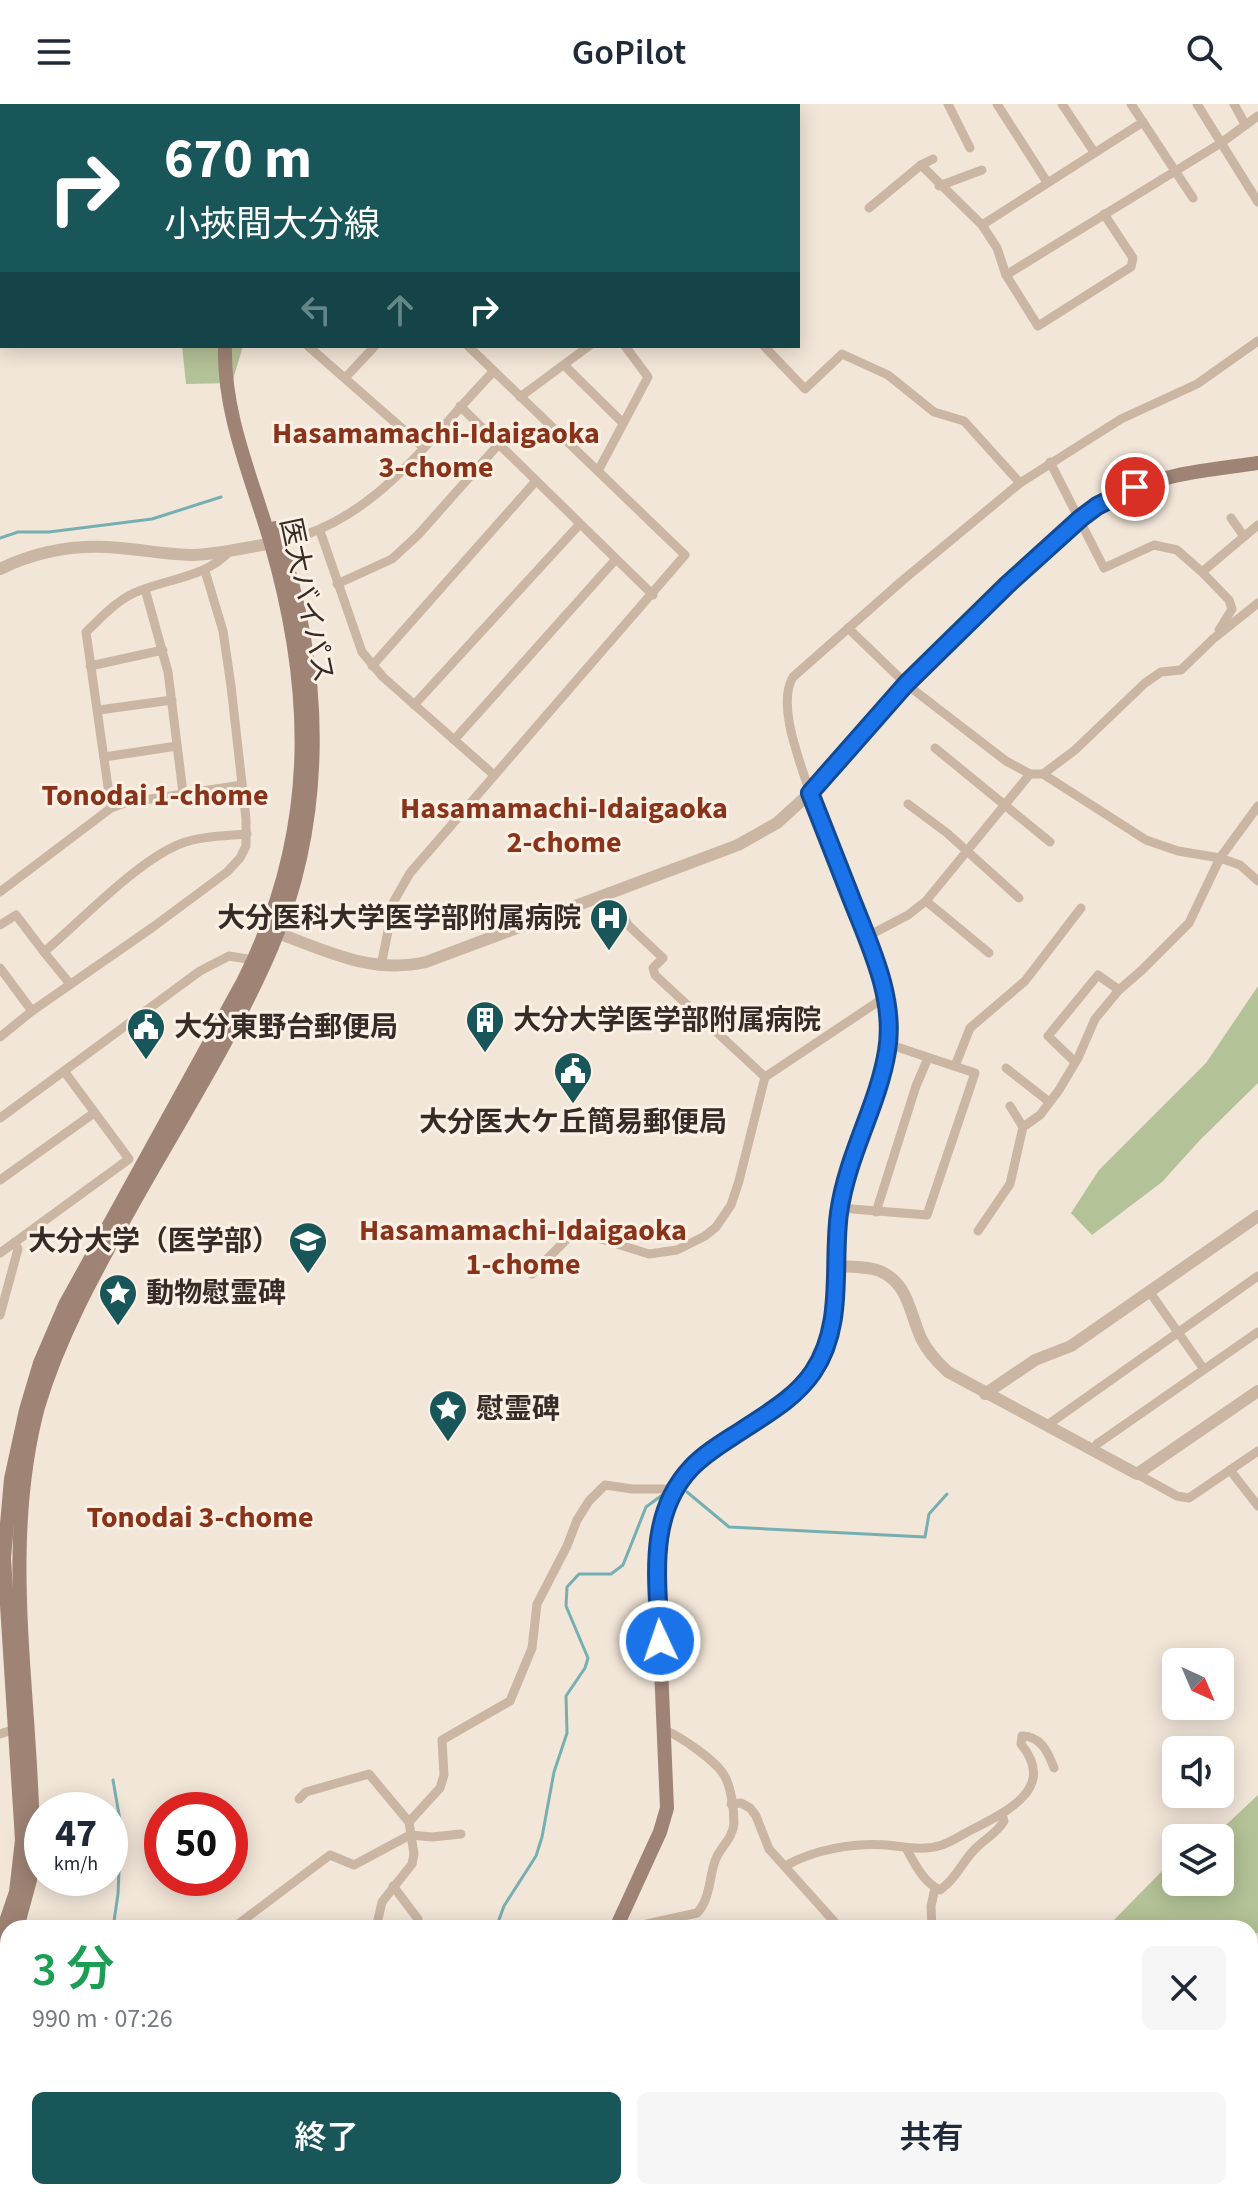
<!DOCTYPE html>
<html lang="ja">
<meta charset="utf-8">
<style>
:root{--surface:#fff;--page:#f6f6f7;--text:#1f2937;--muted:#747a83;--accent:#195659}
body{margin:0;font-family:"Source Sans 3","Noto Sans JP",sans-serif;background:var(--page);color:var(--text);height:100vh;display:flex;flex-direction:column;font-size:30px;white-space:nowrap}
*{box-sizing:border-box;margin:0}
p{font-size:26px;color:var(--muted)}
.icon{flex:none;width:44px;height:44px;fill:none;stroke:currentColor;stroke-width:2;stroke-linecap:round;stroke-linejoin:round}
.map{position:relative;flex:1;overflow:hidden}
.drawer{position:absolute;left:0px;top:1816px;width:1258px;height:280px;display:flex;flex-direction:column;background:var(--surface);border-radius:24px 24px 0 0;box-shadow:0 4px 20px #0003}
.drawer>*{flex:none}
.banner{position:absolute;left:0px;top:0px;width:800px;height:244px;box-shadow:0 4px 20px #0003;background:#195659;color:#fff;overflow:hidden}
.needle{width:52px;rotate:136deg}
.fabs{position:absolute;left:1162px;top:1544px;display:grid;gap:16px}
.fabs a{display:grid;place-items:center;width:72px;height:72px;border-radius:12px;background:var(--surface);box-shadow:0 4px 20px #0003;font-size:40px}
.speed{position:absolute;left:24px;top:1688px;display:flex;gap:16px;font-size:40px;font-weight:700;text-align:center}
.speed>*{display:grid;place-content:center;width:104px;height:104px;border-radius:50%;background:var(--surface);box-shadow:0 4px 20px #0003;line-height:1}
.speed small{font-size:20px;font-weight:400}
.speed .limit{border:12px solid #d22;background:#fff;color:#111}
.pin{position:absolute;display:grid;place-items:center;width:68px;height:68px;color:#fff;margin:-34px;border:4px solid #fff;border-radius:50%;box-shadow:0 2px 8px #0007}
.me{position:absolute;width:88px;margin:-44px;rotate:357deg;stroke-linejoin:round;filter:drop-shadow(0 0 6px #0008)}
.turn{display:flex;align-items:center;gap:28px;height:168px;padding:0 32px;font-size:36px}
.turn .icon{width:104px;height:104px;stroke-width:2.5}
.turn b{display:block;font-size:56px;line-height:68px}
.lanes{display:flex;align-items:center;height:76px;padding:0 32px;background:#0003;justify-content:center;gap:40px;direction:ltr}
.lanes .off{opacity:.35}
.round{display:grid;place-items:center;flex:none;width:84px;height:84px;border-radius:12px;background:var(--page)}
.overview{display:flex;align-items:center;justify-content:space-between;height:136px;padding:0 32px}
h1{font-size:48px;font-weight:600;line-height:60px;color:#1e9e55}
.cta{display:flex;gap:16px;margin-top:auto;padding:16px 32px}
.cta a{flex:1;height:92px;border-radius:12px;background:var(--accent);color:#fff;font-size:32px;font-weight:600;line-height:92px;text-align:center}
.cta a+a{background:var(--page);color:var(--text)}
header{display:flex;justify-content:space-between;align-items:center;height:104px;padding:0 32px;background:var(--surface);font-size:36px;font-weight:600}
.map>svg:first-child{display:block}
.green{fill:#b4c297}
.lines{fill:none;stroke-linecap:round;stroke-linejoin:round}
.stream{stroke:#76afb1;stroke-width:3}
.minor{stroke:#cbb5a3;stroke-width:9}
.tertiary{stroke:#cbb5a3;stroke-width:12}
.secondary{stroke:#9f8375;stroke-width:14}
.route-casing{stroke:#114b97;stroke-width:20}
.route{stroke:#1a73e8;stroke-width:14}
.labels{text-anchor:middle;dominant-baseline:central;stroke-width:6;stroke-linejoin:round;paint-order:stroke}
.street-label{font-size:28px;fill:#362b26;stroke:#faf0e4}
.poi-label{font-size:28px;font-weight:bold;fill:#362b26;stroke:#faf0e4;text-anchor:start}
.neighbourhood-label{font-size:30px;font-weight:bold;fill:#89331b;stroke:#faf0e4}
</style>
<header><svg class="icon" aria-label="menu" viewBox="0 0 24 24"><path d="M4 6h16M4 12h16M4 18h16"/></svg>GoPilot<svg class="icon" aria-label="search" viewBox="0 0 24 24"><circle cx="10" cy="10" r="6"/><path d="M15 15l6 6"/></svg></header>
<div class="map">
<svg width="1258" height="2096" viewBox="0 0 1258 2096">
<rect width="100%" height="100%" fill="#f2e6d8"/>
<!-- green -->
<g class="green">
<polygon points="406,0 723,0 397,2"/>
<polygon points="182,242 243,242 232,279 186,280"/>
<polygon points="1258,882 1258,979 1200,1036 1162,1078 1092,1131 1071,1109 1099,1066 1206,959"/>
<polygon points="1258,1691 1258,1829 1250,1831 1250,1824 1106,1824 1167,1762 1176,1757 1176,1778 1220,1778 1220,1734 1212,1734"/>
<polygon points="857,2088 955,2088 952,2096 854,2096"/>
</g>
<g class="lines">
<!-- stream -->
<g class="stream">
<polyline points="0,434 18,428 49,428 152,415 221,393"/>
<polyline points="687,1388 729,1423 925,1433 929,1410 947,1390"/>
<polyline points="113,1824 118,1790 121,1722 113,1676"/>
<polyline points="496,1824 504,1802 536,1752 542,1733 554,1668 567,1629 566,1592 585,1564 588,1554 566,1502 567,1483 579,1470 611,1470 623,1461 646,1403 665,1389"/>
<polyline points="118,2088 119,2096"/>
<polyline points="174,2096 189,2088"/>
</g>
<!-- minor -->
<g class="minor">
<polyline points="948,0 970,44"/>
<polyline points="997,0 1047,78"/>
<polyline points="1062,0 1094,48"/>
<polyline points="1131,0 1193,94"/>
<polyline points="1197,0 1258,98"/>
<polyline points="1234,0 1245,20"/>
<polyline points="97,2 98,0"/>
<polyline points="0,40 2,39"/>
<polyline points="921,61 982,121 997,144 1006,171 1038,222 1131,163 1133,154 1104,110"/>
<polyline points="939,82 982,66"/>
<polyline points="869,104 921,61 933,55"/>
<polyline points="982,121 1143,18"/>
<polyline points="1006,171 1221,39 1258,12"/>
<polyline points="308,242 423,343"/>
<polyline points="764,242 805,285 842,250 888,271 934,308 964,317 1020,379"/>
<polyline points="565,262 623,319"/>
<polyline points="345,274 375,242"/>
<polyline points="520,293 589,242"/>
<polyline points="460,302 653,491"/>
<polyline points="1050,358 1104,464 1154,441 1177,446 1202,468 1258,421"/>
<polyline points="598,367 648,273 625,242"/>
<polyline points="1231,414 1243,431"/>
<polyline points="320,427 362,548 383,573 494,671"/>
<path d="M280,438C378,417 428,334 494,267"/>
<polyline points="1202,468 1229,496 1232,505 1219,526"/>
<polyline points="337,480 392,455 418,431 498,341"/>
<polyline points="145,485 168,568 183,689"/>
<polyline points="848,524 906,580 1006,657 1030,670 1043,670 1075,646 1145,579 1161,568 1181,566 1213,535 1258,499"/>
<polyline points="90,562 163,546"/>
<polyline points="372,562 535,378"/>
<polyline points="414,601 579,421"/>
<polyline points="99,606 172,596"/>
<polyline points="454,636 616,455"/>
<polyline points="935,644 1050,738"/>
<polyline points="104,653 177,642"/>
<path d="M810,689C801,660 776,601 793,573L903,476L1020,379L1121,315L1197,280L1258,237"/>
<polyline points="908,700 947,729 1019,794"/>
<polyline points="1258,702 1220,754 1240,761 1258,777"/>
<path d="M111,704L86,528C101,514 115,498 134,489C167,474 204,475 230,447"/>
<polyline points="0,788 111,704 125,699 242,681"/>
<polyline points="926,797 989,849"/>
<polyline points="0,821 16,811 44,848"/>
<polyline points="866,833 908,811 926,797 1030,670"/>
<polyline points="381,862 394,797 410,769 685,451 468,242"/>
<polyline points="0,864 32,907"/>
<path d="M70,880L44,848C81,817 137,757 180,740C200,732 225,732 247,730"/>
<polyline points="0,933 32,907 153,823 227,768 240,754 246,742 246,715 231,582 223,527 205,467"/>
<polyline points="1075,958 1048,932 1098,871 1119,886"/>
<polyline points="955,962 970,924 1025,877 1081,804"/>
<polyline points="1006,964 1048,997"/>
<polyline points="765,973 885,893"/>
<polyline points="1010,1002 1023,1023"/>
<polyline points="0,1014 200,867 229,852 253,856"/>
<polyline points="0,1076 94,1009"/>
<polyline points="840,1104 927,1111 975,969 888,940"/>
<polyline points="876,1108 916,982 928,954"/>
<polyline points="978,1127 1010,1080 1023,1023 1040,1011 1059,986 1078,954 1095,915 1119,886 1142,866 1189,819 1220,754 1178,747 1146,736 1043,670"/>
<polyline points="0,1149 129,1055 64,967"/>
<polyline points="532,1170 573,1129 582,1129 649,1150 677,1146 705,1132 716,1123 731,1101 739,1077 765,973 655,871 653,864 663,854 628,821 625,815"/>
<polyline points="1149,1187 1203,1264"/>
<polyline points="0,1211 18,1145 15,1138"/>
<polyline points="1046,1322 1258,1172"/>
<polyline points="1092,1347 1097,1340 1258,1228"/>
<polyline points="1230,1366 1258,1402"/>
<polyline points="1137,1370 1177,1392 1189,1394 1258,1347"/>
<polyline points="0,1630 12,1626"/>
<polyline points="299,1695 306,1688 369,1670 409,1718"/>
<polyline points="731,1700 741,1699 750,1704 756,1712 769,1745 840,1824"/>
<path d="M906,1744C914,1759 924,1779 940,1786C956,1775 962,1758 975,1745C985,1735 997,1729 1004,1717L1002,1711"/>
<path d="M785,1762C815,1745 853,1739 887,1741C906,1743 924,1747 942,1741C954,1737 964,1729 975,1724C1010,1706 1056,1683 1021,1640L1022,1632C1041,1632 1048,1648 1054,1664"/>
<polyline points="393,1782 418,1815 419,1824"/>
<path d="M616,1823H633L697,1809C710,1796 709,1774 715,1757C719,1744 733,1735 734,1719C734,1706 731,1682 724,1671C715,1656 681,1633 665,1626"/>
<polyline points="233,1824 330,1751 354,1761 410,1731 432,1733 461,1730"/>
<polyline points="376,1824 382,1798 412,1760 414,1750 409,1718 440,1684 444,1671 442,1636 510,1597 532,1544 537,1500 567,1442 577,1416 589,1397 605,1381 632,1385 676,1385"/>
<polyline points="932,1824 931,1802 935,1784"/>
<polyline points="1250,1990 1258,1990"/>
<polyline points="386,2088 390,2096"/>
<polyline points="1033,2088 1035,2096"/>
<polyline points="1175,2088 1177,2096"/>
<polyline points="150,2096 174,2088"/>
<polyline points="205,2096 225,2088"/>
</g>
<!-- tertiary -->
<g class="tertiary">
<path d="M0,465C37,447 79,440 120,444C145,446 170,451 194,451C224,450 251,442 280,438"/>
<path d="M270,826C322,845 370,871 426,858L738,741L777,719L810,689"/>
<path d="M836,1162C850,1163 867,1162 880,1167C909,1180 909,1208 921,1234C927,1247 937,1258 948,1268L1137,1370L1258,1287"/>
<polyline points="985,1290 1035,1256 1071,1242 1258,1112"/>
</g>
<!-- secondary -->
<g class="secondary">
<polyline points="591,2 595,0"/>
<path d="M17,1824L30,1776L33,1739C32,1594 0,1446 38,1303C60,1229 98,1163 135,1096C181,1014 234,931 271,845C328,710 324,561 275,424"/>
<path d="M616,1824L660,1728L667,1704L656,1447C672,1368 695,1358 759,1316C776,1305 792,1294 806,1278C850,1223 829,1149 843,1085C856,1026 896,968 887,905C882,869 867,835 854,802C839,764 825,726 810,689C878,612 946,537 1021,468C1053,439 1082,408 1122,389C1165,369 1211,366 1258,359"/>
<path d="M0,1835L16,1788L22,1736L4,1454L11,1375L26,1306L40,1259L65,1201L243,878C317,731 315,590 270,436C251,372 223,309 225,242"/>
<polyline points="0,1863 8,1846"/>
<polyline points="433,2096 444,2088"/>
</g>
</g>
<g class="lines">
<defs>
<path id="route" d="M660,1537C658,1478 646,1412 691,1364C706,1348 726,1337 744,1325C770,1308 796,1293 813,1268C845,1221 832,1161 839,1109C847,1051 878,1002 887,947C896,895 870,842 852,796C838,760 824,724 810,689L906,580L1007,481L1081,414L1097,402L1135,383"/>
</defs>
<!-- route casing -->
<use href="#route" class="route-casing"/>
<!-- route -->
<use href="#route" class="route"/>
</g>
<!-- icons -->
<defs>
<symbol id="hospital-pin" viewBox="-11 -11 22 30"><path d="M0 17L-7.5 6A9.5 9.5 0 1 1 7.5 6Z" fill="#195659" stroke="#faf0e4"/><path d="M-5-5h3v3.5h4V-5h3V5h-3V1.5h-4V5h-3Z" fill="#fff"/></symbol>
<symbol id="building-pin" viewBox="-11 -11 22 30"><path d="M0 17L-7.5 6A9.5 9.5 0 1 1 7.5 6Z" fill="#195659" stroke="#faf0e4"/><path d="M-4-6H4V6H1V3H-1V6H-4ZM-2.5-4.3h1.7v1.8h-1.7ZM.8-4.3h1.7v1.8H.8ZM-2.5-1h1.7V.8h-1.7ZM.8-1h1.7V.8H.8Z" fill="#fff"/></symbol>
<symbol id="civic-pin" viewBox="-11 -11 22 30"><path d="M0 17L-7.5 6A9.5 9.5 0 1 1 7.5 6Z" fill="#195659" stroke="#faf0e4"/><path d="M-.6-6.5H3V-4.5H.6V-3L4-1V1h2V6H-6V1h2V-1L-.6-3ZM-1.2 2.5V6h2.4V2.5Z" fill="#fff"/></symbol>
<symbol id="university-pin" viewBox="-11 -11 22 30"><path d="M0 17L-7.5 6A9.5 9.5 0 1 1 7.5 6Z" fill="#195659" stroke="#faf0e4"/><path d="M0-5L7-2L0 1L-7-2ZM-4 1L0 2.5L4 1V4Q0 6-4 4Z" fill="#fff"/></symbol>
<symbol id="sight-pin" viewBox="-11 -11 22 30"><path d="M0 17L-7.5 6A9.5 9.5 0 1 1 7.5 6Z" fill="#195659" stroke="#faf0e4"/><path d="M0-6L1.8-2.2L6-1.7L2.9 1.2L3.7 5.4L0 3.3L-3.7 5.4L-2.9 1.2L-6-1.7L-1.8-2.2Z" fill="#fff"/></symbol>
</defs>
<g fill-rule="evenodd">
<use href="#hospital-pin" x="587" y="792" width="44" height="60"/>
<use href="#building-pin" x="463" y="894" width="44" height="60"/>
<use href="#civic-pin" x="124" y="901" width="44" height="60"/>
<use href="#civic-pin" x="551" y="945" width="44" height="60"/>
<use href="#university-pin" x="286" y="1115" width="44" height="60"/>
<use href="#sight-pin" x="96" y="1167" width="44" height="60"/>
<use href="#sight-pin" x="426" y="1283" width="44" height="60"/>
</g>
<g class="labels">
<!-- street labels -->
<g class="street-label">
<text transform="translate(307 496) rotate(78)">医大バイパス</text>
</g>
<!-- poi labels -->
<g class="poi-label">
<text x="581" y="814" text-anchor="end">大分医科大学医学部附属病院</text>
<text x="513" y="916">大分大学医学部附属病院</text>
<text x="174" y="923">大分東野台郵便局</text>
<text x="573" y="1018" text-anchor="middle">大分医大ケ丘簡易郵便局</text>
<text x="280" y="1137" text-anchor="end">大分大学（医学部）</text>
<text x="146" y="1189">動物慰霊碑</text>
<text x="476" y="1305">慰霊碑</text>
</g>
<!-- neighbourhood labels -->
<g class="neighbourhood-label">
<text x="436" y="329">Hasamamachi-Idaigaoka<tspan x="436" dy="34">3-chome</tspan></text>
<text x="155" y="691">Tonodai 1-chome</text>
<text x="564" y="704">Hasamamachi-Idaigaoka<tspan x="564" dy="34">2-chome</tspan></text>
<text x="523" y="1126">Hasamamachi-Idaigaoka<tspan x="523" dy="34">1-chome</tspan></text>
<text x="200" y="1413">Tonodai 3-chome</text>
</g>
</g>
</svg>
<div class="fabs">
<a><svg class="needle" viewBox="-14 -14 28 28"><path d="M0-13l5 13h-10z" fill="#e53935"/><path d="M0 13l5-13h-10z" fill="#747a83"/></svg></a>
<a><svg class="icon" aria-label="sound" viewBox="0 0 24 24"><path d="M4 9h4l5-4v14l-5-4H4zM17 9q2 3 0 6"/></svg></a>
<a><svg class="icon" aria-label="layers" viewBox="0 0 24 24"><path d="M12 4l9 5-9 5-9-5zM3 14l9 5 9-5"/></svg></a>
</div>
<div class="speed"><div>47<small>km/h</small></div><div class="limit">50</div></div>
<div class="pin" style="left:1135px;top:383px;background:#d93025"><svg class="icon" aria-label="arrive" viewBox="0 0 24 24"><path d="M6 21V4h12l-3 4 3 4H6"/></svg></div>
<svg class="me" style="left:660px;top:1537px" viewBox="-20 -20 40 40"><circle r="17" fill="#1a73e8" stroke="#fff" stroke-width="3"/><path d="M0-11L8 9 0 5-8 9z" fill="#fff"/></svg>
<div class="banner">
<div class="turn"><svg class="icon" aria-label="right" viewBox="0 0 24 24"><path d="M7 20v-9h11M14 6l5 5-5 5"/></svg><div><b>670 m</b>小挾間大分線</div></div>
<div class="lanes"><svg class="icon off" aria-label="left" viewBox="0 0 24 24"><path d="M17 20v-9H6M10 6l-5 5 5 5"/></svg><svg class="icon off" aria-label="ahead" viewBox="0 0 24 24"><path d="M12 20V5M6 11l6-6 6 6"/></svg><svg class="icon" aria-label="right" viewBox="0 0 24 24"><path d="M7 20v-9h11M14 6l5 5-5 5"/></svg></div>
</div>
<section class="drawer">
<div class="overview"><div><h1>3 分</h1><p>990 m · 07:26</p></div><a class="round"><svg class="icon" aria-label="close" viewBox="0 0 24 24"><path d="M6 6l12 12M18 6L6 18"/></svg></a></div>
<div class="cta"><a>終了</a><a>共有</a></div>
</section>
</div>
